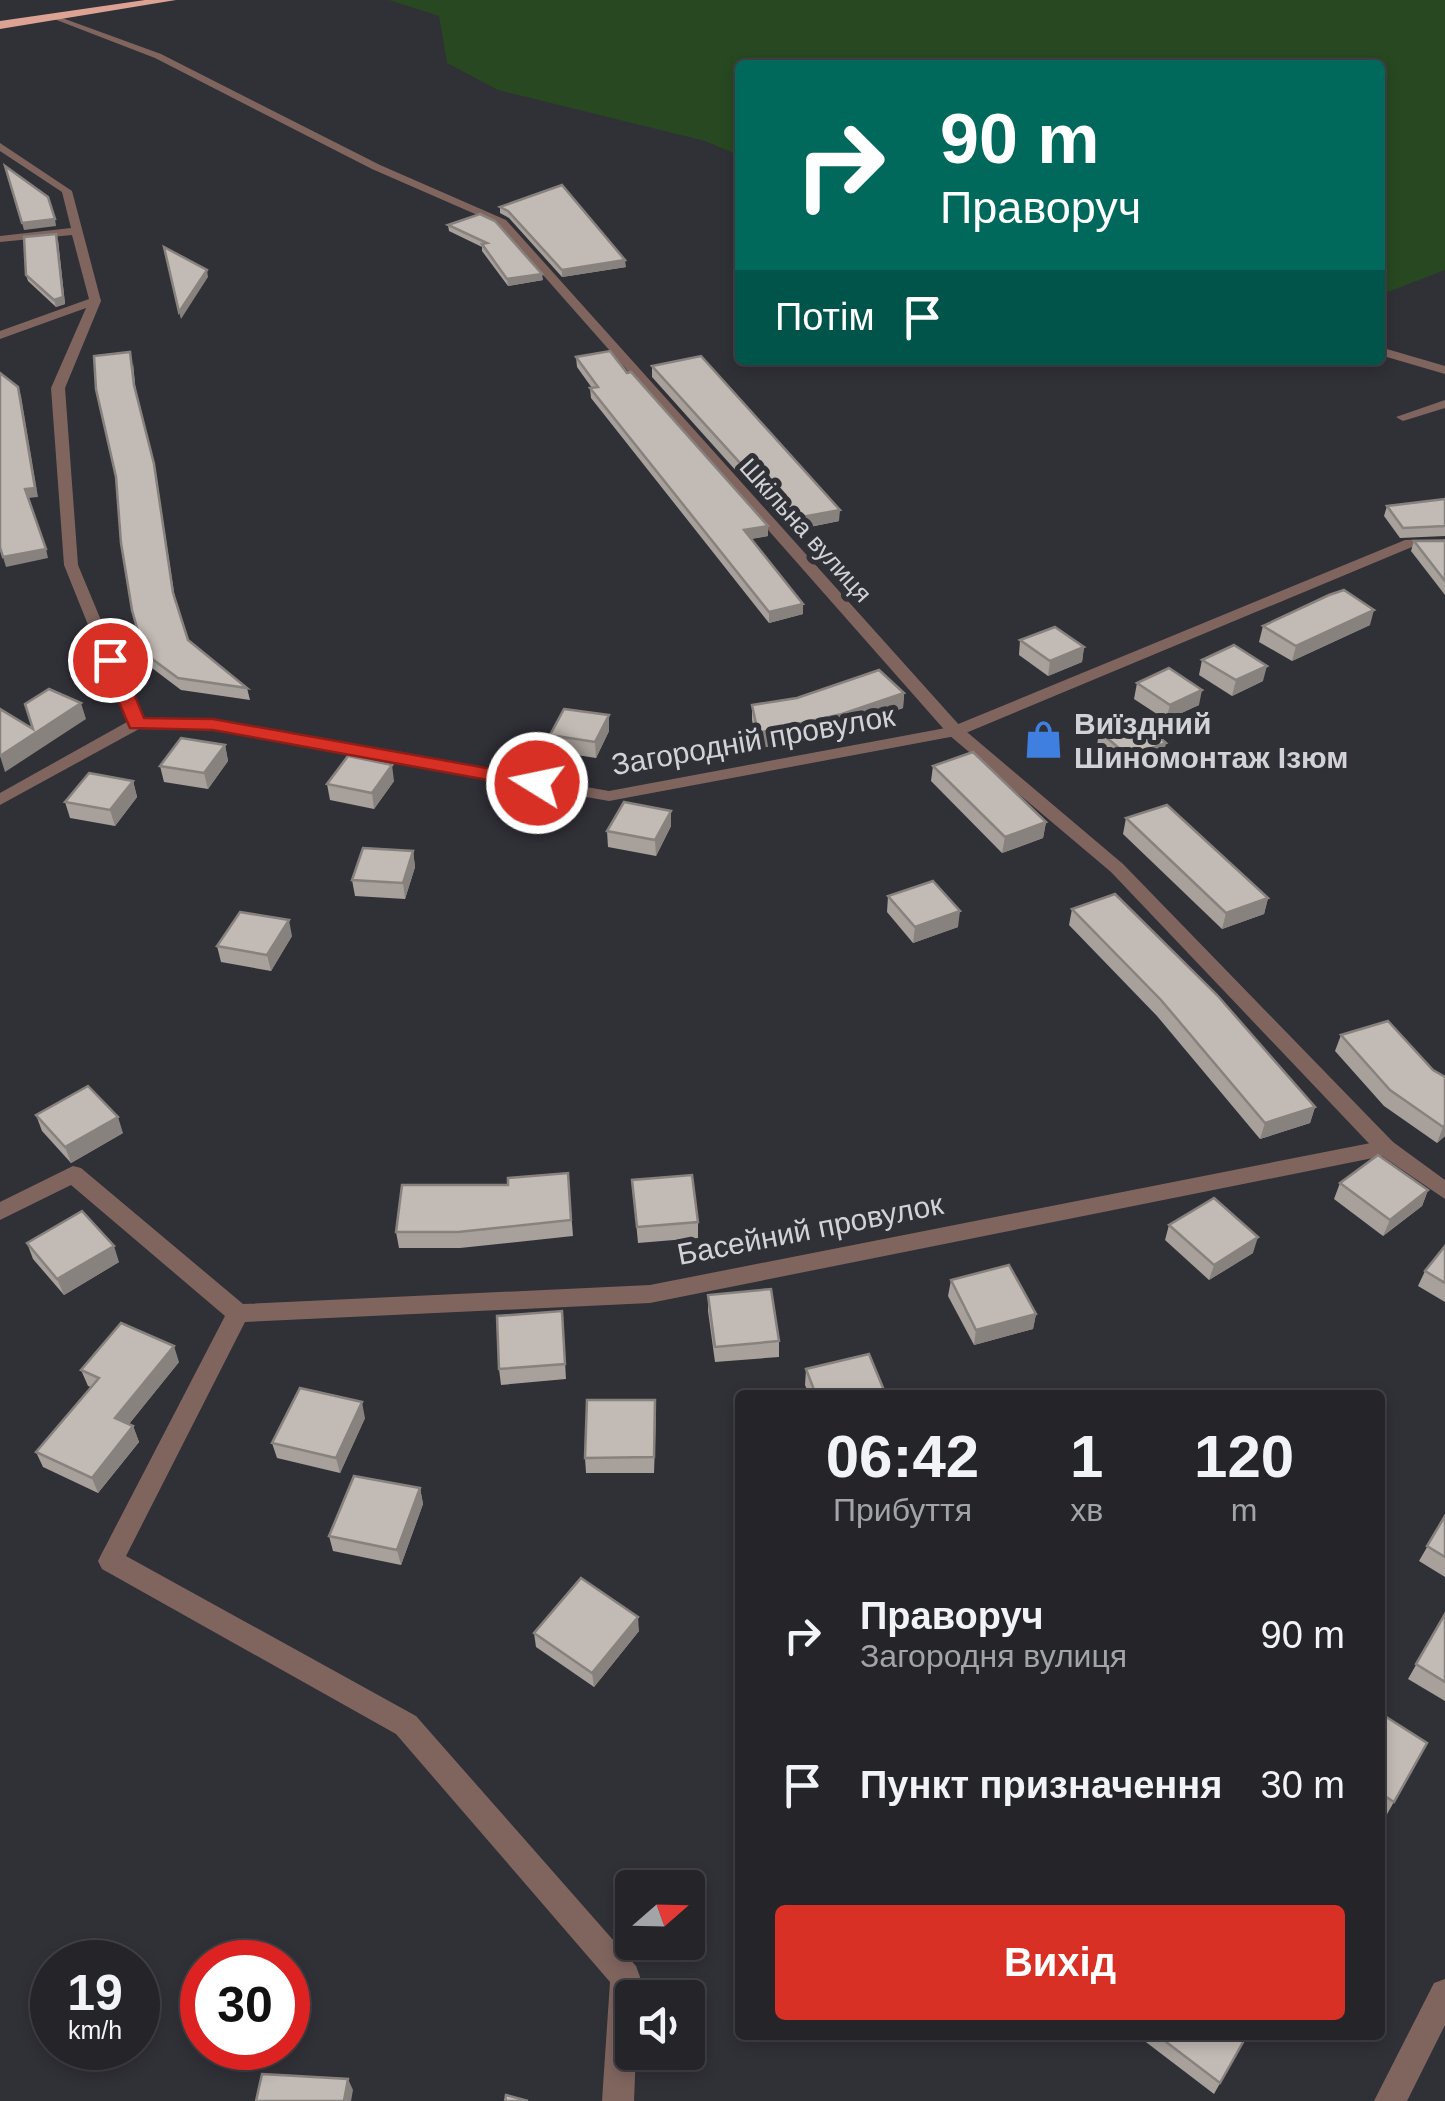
<!DOCTYPE html>
<html lang="uk">
<meta charset="utf-8">
<style>
:root{--surface:#242429;--page:#2c2c31;--text:#f1f3f6;--muted:#a3a4a8;--line:#414146;--accent:#d93025}
body{margin:0;font-family:Helvetica,sans-serif;background:var(--page);color:var(--text);height:100vh;display:flex;flex-direction:column;font-size:38px;white-space:nowrap}
*{box-sizing:border-box;margin:0}
p{font-size:32px;color:var(--muted)}
.icon{flex:none;width:55px;height:55px;fill:none;stroke:currentColor;stroke-width:2;stroke-linecap:round;stroke-linejoin:round}
.map{position:relative;flex:1;overflow:hidden}
.details{position:absolute;left:735px;top:1390px;width:650px;height:650px;display:flex;flex-direction:column;background:var(--surface);border-radius:10px;box-shadow:0 5px 15px #0003,0 0 0 2px var(--line)}
.details>*{flex:none}
.top-card{position:absolute;left:735px;top:60px;width:650px;height:305px;border-radius:10px;box-shadow:0 5px 15px #0003,0 0 0 2px var(--line);background:#00695c;color:#fff;overflow:hidden}
.needle{width:65px;rotate:70deg}
.tools{position:absolute;left:615px;top:1870px;display:grid;gap:20px}
.tools a{display:grid;place-items:center;width:90px;height:90px;border-radius:10px;background:var(--surface);box-shadow:0 5px 15px #0003,0 0 0 2px var(--line);font-size:50px}
.speed{position:absolute;left:30px;top:1940px;display:flex;gap:20px;font-size:50px;font-weight:700;text-align:center}
.speed>*{display:grid;place-content:center;width:130px;height:130px;border-radius:50%;background:var(--surface);box-shadow:0 5px 15px #0003,0 0 0 2px var(--line);line-height:1}
.speed small{font-size:25px;font-weight:400}
.speed .limit{border:15px solid #d22;background:#fff;color:#111}
.pin{position:absolute;display:grid;place-items:center;width:85px;height:85px;color:#fff;margin:-42px;border:5px solid #fff;border-radius:50%;box-shadow:0 2px 10px #0007}
.me{position:absolute;width:110px;margin:-55px;rotate:280deg;stroke-linejoin:round;filter:drop-shadow(0 0 8px #0008)}
.turn{display:flex;align-items:center;gap:35px;height:210px;padding:0 40px;font-size:45px}
.turn .icon{width:130px;height:130px;stroke-width:2.5}
.turn b{display:block;font-size:70px;line-height:85px}
.then{display:flex;align-items:center;height:95px;padding:0 40px;background:#0003;gap:20px;font-size:38px}
.eta{display:flex;justify-content:space-evenly;align-items:center;height:170px;text-align:center}
.eta b{font-size:60px;font-weight:800;line-height:70px}
.action{display:flex;gap:20px;margin-top:auto;padding:20px 40px}
.action a{flex:1;height:115px;border-radius:10px;background:var(--accent);color:#fff;font-size:40px;font-weight:800;line-height:115px;text-align:center}
ul{padding:0;list-style:none}
li{display:flex;align-items:center;gap:30px;height:150px;padding:0 40px}
li div{flex:1}
li b{display:block;font-size:38px}
li em{font-style:normal}
.map>svg:first-child{display:block}
.green{fill:#274821}
.lines{fill:none;stroke-linecap:round;stroke-linejoin:round}
.minor{fill:#80655f;fill-rule:evenodd}
.tertiary{fill:#80655f;fill-rule:evenodd}
.trunk{fill:#dca294;fill-rule:evenodd}
.wall{fill:#a7a09b}
.shaded-wall{fill:#88827e}
.building{fill:#c2bab4;stroke:#88827e;stroke-width:2.5}
.route{fill:#d93025;stroke:#8d1f18;stroke-width:2.5}
.labels{text-anchor:middle;dominant-baseline:central;stroke-width:10;stroke-linejoin:round;paint-order:stroke}
.far-street-label{font-size:25px;fill:#d1d1d6;stroke:#303037}
.poi-label{font-size:30px;font-weight:bold;fill:#d1d1d6;stroke:#303037;text-anchor:start}
.street-label{font-size:30px;fill:#d1d1d6;stroke:#303037}
</style>
<div class="map">
<svg width="1445" height="2101" viewBox="0 0 1445 2101">
<rect width="100%" height="100%" fill="#303037"/>
<!-- green -->
<polygon class="green" points="389,0 1445,0 1445,270 1380,295 1380,65 740,65 740,156 705,141 498,90 447,63 439,16"/>
<g class="lines">
<!-- minor -->
<g class="minor">
<polygon points="0,143 72,191 101,301 65,388 78,565 142,719 213,720 609,791 951,727 1405,540 1445,539 1445,547 1412,547 961,735 609,801 213,730 139,729 0,805 0,793 127,722 64,565 51,388 86,308 0,339 0,331 89,299 72,235 0,242 0,236 71,228 62,192 0,151"/>
<polygon points="1380,347 1445,366 1445,374 1380,355"/>
<polygon points="1445,400 1445,408 1403,421 1396,417"/>
<polygon points="1386,1140 1393,1142 1397,1148 1393,1154 650,1303 245,1322 126,1556 416,1716 636,1966 640,1977 639,1998 632,1998 632,2052 636,2052 634,2101 602,2101 610,1982 396,1734 102,1569 98,1561 102,1553 225,1316 71,1185 0,1220 0,1202 73,1166 81,1168 243,1304 650,1285"/>
</g>
<!-- tertiary -->
<g class="tertiary">
<polygon points="54,15 161,54 380,165 506,220 961,727 1123,864 1393,1142 1445,1180 1445,1199 1379,1154 1111,872 949,735 498,224 372,169 155,58 54,19"/>
<polygon points="1445,1979 1445,2025 1407,2101 1374,2101 1434,1983"/>
</g>
<!-- trunk -->
<polygon class="trunk" points="145,0 176,0 0,29 0,21"/>
</g>
<!-- wall -->
<g class="wall">
<polygon points="500,207 626,267 562,277 509,218 500,213"/>
<polygon points="480,214 543,280 508,286 482,251 482,247 449,231 448,225"/>
<polygon points="58,240 65,304 56,307 28,281 26,275"/>
<polygon points="576,357 627,373 768,526 768,536 751,539 803,614 769,623 591,398 590,388 592,388 577,367"/>
<polygon points="133,363 136,394 156,475 175,599 188,640 247,688 250,700 181,690 148,665 132,610"/>
<polygon points="652,366 839,521 790,531 652,377"/>
<polygon points="1445,499 1445,536 1400,538 1384,516 1387,506"/>
<polygon points="1414,541 1445,541 1445,595 1411,551"/>
<polygon points="1370,625 1292,661 1259,642 1263,626"/>
<polygon points="1020,640 1084,647 1082,662 1048,676 1019,655"/>
<polygon points="1202,660 1263,681 1232,696 1199,675"/>
<polygon points="1137,683 1199,705 1166,720 1134,699"/>
<polygon points="904,693 903,708 841,730 758,749 752,720 752,705"/>
<polygon points="609,715 609,731 596,758 551,751 550,735"/>
<polygon points="1099,731 1163,758 1125,772 1097,746"/>
<polygon points="225,745 228,761 208,789 164,782 160,766"/>
<polygon points="933,766 1046,822 1043,838 1002,853 931,781"/>
<polygon points="133,781 137,797 115,826 70,818 65,802"/>
<polygon points="394,781 374,809 330,800 327,784"/>
<polygon points="671,811 671,826 656,856 608,847 607,831"/>
<polygon points="1126,818 1268,898 1264,914 1222,929 1123,834"/>
<polygon points="413,851 415,867 405,899 355,896 352,880"/>
<polygon points="888,896 958,927 913,943 887,912"/>
<polygon points="1072,909 1315,1107 1310,1123 1260,1139 1157,1016 1069,925"/>
<polygon points="292,936 271,971 221,962 217,946"/>
<polygon points="1341,1035 1433,1070 1445,1077 1445,1136 1437,1143 1384,1106 1335,1051"/>
<polygon points="36,1115 123,1133 71,1163 42,1131"/>
<polygon points="568,1173 573,1236 460,1248 399,1248 396,1232 508,1185"/>
<polygon points="632,1180 698,1222 698,1238 638,1243"/>
<polygon points="1340,1183 1428,1190 1422,1206 1383,1236 1334,1199"/>
<polygon points="1169,1225 1253,1253 1209,1280 1165,1240"/>
<polygon points="27,1243 119,1262 64,1295 33,1259"/>
<polygon points="1445,1246 1445,1302 1418,1286 1425,1271"/>
<polygon points="951,1280 1036,1314 1033,1329 974,1345 948,1296"/>
<polygon points="708,1295 779,1341 779,1357 715,1362 708,1311"/>
<polygon points="562,1311 566,1379 501,1385 499,1369"/>
<polygon points="179,1362 129,1424 133,1426 139,1442 98,1493 43,1467 36,1452 91,1387 88,1386 81,1370"/>
<polygon points="806,1369 886,1395 809,1395 805,1385"/>
<polygon points="656,1415 654,1473 586,1473 585,1458"/>
<polygon points="365,1418 340,1473 277,1458 272,1443"/>
<polygon points="420,1488 423,1504 401,1565 333,1551 329,1536"/>
<polygon points="1445,1516 1445,1577 1419,1561"/>
<polygon points="1445,1614 1445,1701 1408,1679"/>
<polygon points="639,1631 594,1687 536,1647 534,1633"/>
<polygon points="1380,1713 1427,1743 1386,1816 1380,1812"/>
<polygon points="1139,2035 1247,2035 1214,2094 1138,2036"/>
</g>
<!-- shaded-wall -->
<g class="shaded-wall">
<polygon points="55,219 56,226 24,230 22,223"/>
<polygon points="56,234 65,304 56,307 54,300"/>
<polygon points="625,260 626,267 562,277 562,270"/>
<polygon points="207,270 208,277 181,319 179,312"/>
<polygon points="542,274 543,280 508,286 507,279"/>
<polygon points="18,387 21,396 38,497 28,498 25,489"/>
<polygon points="840,510 839,521 790,531 791,519"/>
<polygon points="768,526 768,536 744,540 744,530"/>
<polygon points="46,549 48,558 6,567 3,557"/>
<polygon points="803,604 803,614 769,623 769,612"/>
<polygon points="1374,610 1370,625 1292,661 1296,646"/>
<polygon points="1084,647 1082,662 1048,676 1050,661"/>
<polygon points="1267,666 1263,681 1232,696 1236,680"/>
<polygon points="1202,690 1199,705 1166,720 1170,705"/>
<polygon points="904,693 903,708 841,730 758,749 758,733"/>
<polygon points="81,703 86,719 5,772 0,756"/>
<polygon points="609,715 609,731 596,758 595,742"/>
<polygon points="1166,743 1163,758 1125,772 1128,756"/>
<polygon points="225,745 228,761 208,789 204,773"/>
<polygon points="392,765 394,781 374,809 372,793"/>
<polygon points="133,781 137,797 115,826 110,810"/>
<polygon points="671,811 671,826 656,856 655,840"/>
<polygon points="1046,822 1043,838 1002,853 1005,837"/>
<polygon points="413,851 415,867 405,899 403,883"/>
<polygon points="1268,898 1264,914 1222,929 1226,913"/>
<polygon points="960,911 958,927 913,943 915,927"/>
<polygon points="289,920 292,936 271,971 267,955"/>
<polygon points="1315,1107 1310,1123 1260,1139 1265,1123"/>
<polygon points="118,1117 123,1133 71,1163 65,1147"/>
<polygon points="1445,1125 1445,1136 1437,1143 1443,1127"/>
<polygon points="1428,1190 1422,1206 1383,1236 1390,1220"/>
<polygon points="1258,1237 1253,1253 1209,1280 1214,1265"/>
<polygon points="114,1246 119,1262 64,1295 57,1279"/>
<polygon points="1036,1314 1033,1329 974,1345 976,1330"/>
<polygon points="174,1346 179,1362 121,1434 115,1418"/>
<polygon points="362,1402 365,1418 340,1473 336,1458"/>
<polygon points="133,1426 139,1442 98,1493 92,1478"/>
<polygon points="420,1488 423,1504 401,1565 397,1550"/>
<polygon points="638,1617 639,1631 594,1687 592,1673"/>
<polygon points="348,2079 353,2090 351,2101 344,2101"/>
</g>
<!-- building -->
<g class="building">
<polygon points="5,166 48,197 55,219 22,223"/>
<polygon points="562,185 625,260 562,270 508,211 500,207"/>
<polygon points="480,214 495,221 542,274 507,279 482,244 487,243 448,225"/>
<polygon points="56,234 63,297 54,300 26,275 24,237"/>
<polygon points="164,247 207,270 179,312"/>
<polygon points="610,351 627,373 631,372 768,526 744,530 803,604 769,612 590,388 598,387 576,357"/>
<polygon points="130,352 134,385 154,464 173,593 188,640 247,688 178,678 144,653 132,610 121,543 116,477 96,389 94,356"/>
<polygon points="701,356 840,510 791,519 652,366"/>
<polygon points="0,373 18,387 35,488 25,489 46,549 3,557 0,547"/>
<polygon points="1445,499 1445,526 1403,528 1387,506"/>
<polygon points="1414,541 1445,541 1445,581"/>
<polygon points="1344,590 1374,610 1296,646 1263,626 1329,595"/>
<polygon points="1055,627 1084,647 1050,661 1020,640"/>
<polygon points="1234,645 1267,666 1236,680 1202,660"/>
<polygon points="1169,668 1202,690 1170,705 1137,683"/>
<polygon points="879,670 904,693 842,714 758,733 752,705 797,698"/>
<polygon points="49,689 81,703 0,756 0,709 33,729 25,704"/>
<polygon points="564,709 609,715 595,742 550,735"/>
<polygon points="1138,718 1166,743 1128,756 1099,731"/>
<polygon points="181,738 225,745 204,773 160,766"/>
<polygon points="973,752 1046,822 1005,837 933,766"/>
<polygon points="348,756 392,765 372,793 327,784"/>
<polygon points="89,773 133,781 110,810 65,802"/>
<polygon points="624,802 671,811 655,840 607,831"/>
<polygon points="1167,805 1268,898 1226,913 1126,818"/>
<polygon points="363,848 413,851 403,883 352,880"/>
<polygon points="933,881 960,911 915,927 888,896"/>
<polygon points="1115,894 1217,995 1315,1107 1265,1123 1161,1000 1072,909"/>
<polygon points="240,912 289,920 267,955 217,946"/>
<polygon points="1388,1021 1433,1070 1445,1077 1445,1125 1443,1127 1390,1090 1341,1035"/>
<polygon points="88,1086 118,1117 65,1147 36,1115"/>
<polygon points="1378,1155 1428,1190 1390,1220 1340,1183"/>
<polygon points="568,1173 571,1220 458,1232 396,1232 402,1185 508,1185 508,1178"/>
<polygon points="692,1175 698,1222 637,1227 632,1180"/>
<polygon points="1214,1198 1258,1237 1214,1265 1169,1225"/>
<polygon points="82,1211 114,1246 57,1279 27,1243"/>
<polygon points="1445,1246 1445,1283 1425,1271"/>
<polygon points="1009,1265 1036,1314 976,1330 951,1280"/>
<polygon points="771,1289 779,1341 715,1347 708,1295"/>
<polygon points="562,1311 565,1364 499,1369 497,1316"/>
<polygon points="121,1323 174,1346 115,1418 133,1426 92,1478 36,1452 99,1378 81,1370"/>
<polygon points="869,1354 886,1395 816,1395 806,1369"/>
<polygon points="300,1388 362,1402 336,1458 272,1443"/>
<polygon points="587,1400 655,1400 654,1457 585,1458"/>
<polygon points="354,1476 420,1488 397,1550 329,1536"/>
<polygon points="1445,1516 1445,1557 1427,1546"/>
<polygon points="581,1578 638,1617 592,1673 534,1633"/>
<polygon points="1445,1614 1445,1682 1416,1664"/>
<polygon points="1380,1713 1427,1743 1394,1802 1380,1793"/>
<polygon points="1157,2035 1247,2035 1220,2083"/>
<polygon points="262,2074 348,2079 344,2101 256,2101"/>
<polygon points="506,2095 528,2101 505,2101"/>
</g>
<!-- route -->
<polygon class="route" points="110,655 120,660 144,718 213,719 537,777 547,783 537,789 213,730 130,728 101,660"/>
<!-- icons -->
<defs>
<symbol id="shop-bare" viewBox="-9 -9 18 18"><path d="M-5-2.5h2.3a2.7 3.5 0 0 1 5.4 0H5L5.5 6h-11ZM-1.5-2.5h3a1.5 2.3 0 0 0-3 0Z" fill="#3f7fe0" stroke="#303037" stroke-width="2.5" paint-order="stroke"/></symbol>
</defs>
<g fill-rule="evenodd">
<use href="#shop-bare" x="1016" y="712" width="55" height="55"/>
</g>
<g class="labels">
<!-- far-street labels -->
<g class="far-street-label">
<text transform="translate(806 530) rotate(48)">Шкільна вулиця</text>
</g>
<!-- poi labels -->
<g class="poi-label">
<text x="1074" y="723">Виїздний<tspan x="1074" dy="34">Шиномонтаж Ізюм</tspan></text>
</g>
<!-- street labels -->
<g class="street-label">
<text transform="translate(753 740) rotate(-10)">Загородній провулок</text>
<text transform="translate(810 1229) rotate(-11)">Басейний провулок</text>
</g>
</g>
</svg>
<div class="tools">
<a><svg class="needle" viewBox="-14 -14 28 28"><path d="M0-13l5 13h-10z" fill="#e53935"/><path d="M0 13l5-13h-10z" fill="#a3a4a8"/></svg></a>
<a><svg class="icon" aria-label="sound" viewBox="0 0 24 24"><path d="M4 9h4l5-4v14l-5-4H4zM17 9q2 3 0 6"/></svg></a>
</div>
<div class="speed"><div>19<small>km/h</small></div><div class="limit">30</div></div>
<div class="pin" style="left:110px;top:660px;background:#d93025"><svg class="icon" aria-label="arrive" viewBox="0 0 24 24"><path d="M6 21V4h12l-3 4 3 4H6"/></svg></div>
<svg class="me" style="left:537px;top:783px" viewBox="-20 -20 40 40"><circle r="17" fill="#d93025" stroke="#fff" stroke-width="3"/><path d="M0-11L8 9 0 5-8 9z" fill="#fff"/></svg>
<div class="top-card">
<div class="turn"><svg class="icon" aria-label="right" viewBox="0 0 24 24"><path d="M7 20v-9h11M14 6l5 5-5 5"/></svg><div><b>90 m</b>Праворуч</div></div>
<div class="then">Потім<svg class="icon" aria-label="arrive" viewBox="0 0 24 24"><path d="M6 21V4h12l-3 4 3 4H6"/></svg></div>
</div>
<section class="details">
<div class="eta">
<div><b>06:42</b><p>Прибуття</p></div>
<div><b>1</b><p>хв</p></div>
<div><b>120</b><p>m</p></div>
</div>
<ul>
<li><svg class="icon" aria-label="right" viewBox="0 0 24 24"><path d="M7 20v-9h11M14 6l5 5-5 5"/></svg><div><b>Праворуч</b><p>Загородня вулиця</p></div><em>90 m</em></li>
<li><svg class="icon" aria-label="arrive" viewBox="0 0 24 24"><path d="M6 21V4h12l-3 4 3 4H6"/></svg><div><b>Пункт призначення</b></div><em>30 m</em></li>
</ul>
<div class="action"><a>Вихід</a></div>
</section>
</div>
